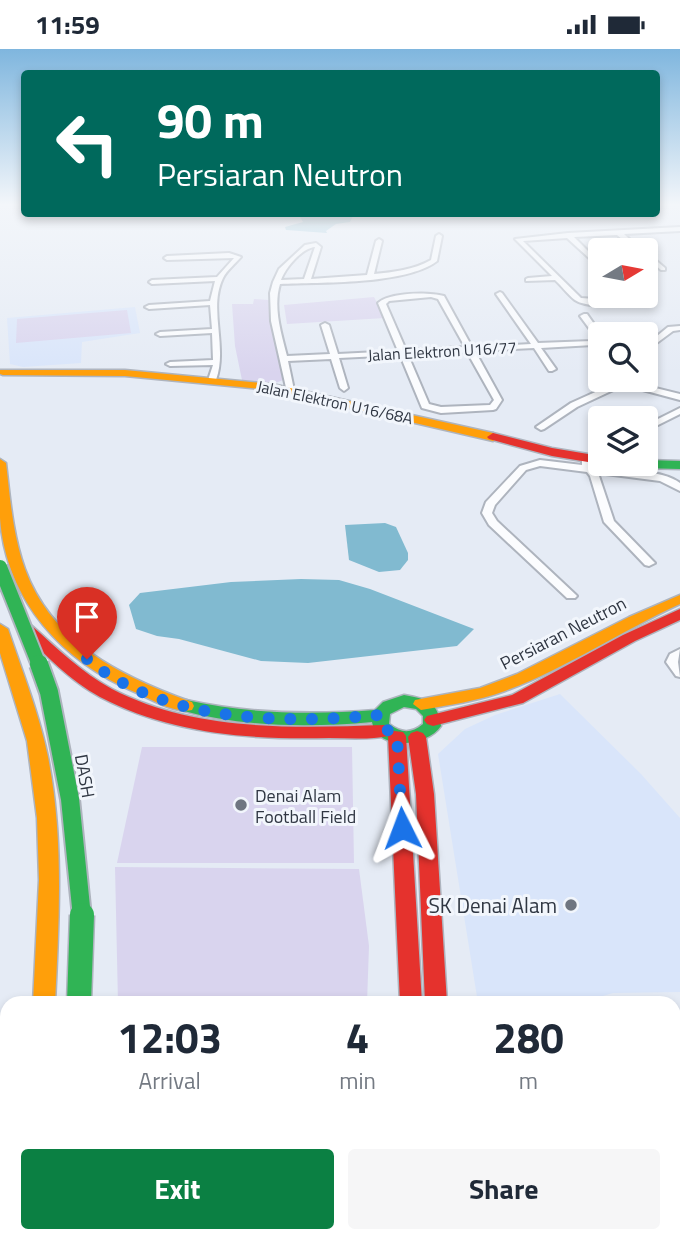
<!DOCTYPE html>
<style>
:root{--surface:#fff;--page:#f6f6f7;--text:#1f2937;--muted:#747a83;--accent:#0b8043}
body{margin:0;font-family:"Titillium Web",sans-serif;background:var(--page);color:var(--text);height:100vh;display:flex;flex-direction:column;font-size:26px;white-space:nowrap}
*{box-sizing:border-box;margin:0}
p{font-size:23px;color:var(--muted)}
.icon{flex:none;width:38px;height:38px;fill:none;stroke:currentColor;stroke-width:2;stroke-linecap:round;stroke-linejoin:round}
.map{position:relative;flex:1;overflow:hidden}
.panel{position:absolute;left:0px;top:947px;width:681px;height:247px;display:flex;flex-direction:column;background:var(--surface);border-radius:21px 21px 0 0;box-shadow:0 4px 10px #0003}
.panel>*{flex:none}
.top-card{position:absolute;left:21px;top:21px;width:639px;height:147px;border-radius:7px;box-shadow:0 4px 10px #0003;background:#00695c;color:#fff;overflow:hidden}
.needle{width:46px;rotate:80deg}
.buttons{position:absolute;left:588px;top:189px;display:grid;gap:14px}
.buttons a{display:grid;place-items:center;width:70px;height:70px;border-radius:7px;background:var(--surface);box-shadow:0 4px 10px #0003;font-size:35px}
.pin{position:absolute;display:grid;place-items:center;width:60px;height:60px;color:#fff;margin:-72px -30px;border-radius:50% 50% 50% 0;rotate:-45deg;box-shadow:0 0 7px #0007}
.pin .icon{rotate:45deg}
.me{position:absolute;width:77px;margin:-38px;rotate:357deg;stroke-linejoin:round;filter:drop-shadow(0 0 5px #0008)}
.turn{display:flex;align-items:center;gap:24px;height:147px;padding:0 21px;font-size:32px}
.turn .icon{width:91px;height:91px;stroke-width:2.5}
.turn b{display:block;font-size:49px;line-height:60px}
.eta{display:flex;justify-content:space-evenly;align-items:center;height:119px;text-align:center}
.eta b{font-size:42px;font-weight:700;line-height:49px}
.action{display:flex;gap:14px;margin-top:auto;padding:14px 21px}
.action a{flex:1;height:80px;border-radius:7px;background:var(--accent);color:#fff;font-size:28px;font-weight:700;line-height:80px;text-align:center}
.action a+a{background:var(--page);color:var(--text)}
.status{display:flex;justify-content:space-between;align-items:center;height:49px;padding:0 35px;background:var(--surface);direction:ltr}
.status svg{height:19px;fill:currentColor}
.map>svg:first-child{display:block}
.built{fill:#d9e5fa}
.green{fill:#d9d4ee}
.water{fill:#81bad0}
.lines{fill:none;stroke-linecap:round;stroke-linejoin:round}
.street-casing{stroke:#aeb4be;stroke-width:4}
.fast-casing{stroke:#aeb4be;stroke-width:3}
.slow-casing{stroke:#aeb4be;stroke-width:3}
.jam-casing{stroke:#aeb4be;stroke-width:3}
.street{fill:#fbfcfe;fill-rule:evenodd}
.fast{fill:#30b455;fill-rule:evenodd}
.slow{fill:#ff9f0a;fill-rule:evenodd}
.jam{fill:#e5322d;fill-rule:evenodd}
.fast-bridge-far2-casing{stroke:#aeb4be;stroke-width:18;stroke-linecap:butt}
.fast-bridge-far1-casing{stroke:#aeb4be;stroke-width:22;stroke-linecap:butt}
.fast-bridge-casing{stroke:#aeb4be;stroke-width:27;stroke-linecap:butt}
.fast-bridge-far2{stroke:#30b455;stroke-width:14}
.fast-bridge-far1{stroke:#30b455;stroke-width:18}
.fast-bridge{stroke:#30b455;stroke-width:24}
.route{stroke:#1a73e8;stroke-width:12;stroke-dasharray:0 21.6}
.poi-dot{fill:#6f7681;stroke:#f2f6fc;stroke-width:2.5}
.labels{text-anchor:middle;dominant-baseline:central;stroke-width:6;stroke-linejoin:round;paint-order:stroke}
.far-street-label{font-size:16px;fill:#303743;stroke:#f2f6fc}
.street-label{font-size:18px;fill:#303743;stroke:#f2f6fc}
.poi-label{font-size:18px;fill:#303743;stroke:#f2f6fc;text-anchor:start}
.near-poi-label{font-size:21px;fill:#303743;stroke:#f2f6fc;text-anchor:end}
</style>
<div class="status"><b>11:59</b><svg viewBox="0 0 49 12"><path d="M0 12V9h3v3zM5 12V6h3v6zM10 12V3h3v9zM15 12V0h3v12zM26 1h20v11H26zM47 4h2v5h-2z"/></svg></div>
<div class="map">
<svg width="680" height="1193" viewBox="0 0 680 1193">
<rect width="100%" height="100%" fill="#e5ebf5"/>
<!-- built -->
<g class="built">
<polygon points="135,258 140,284 82,293 81,314 23,318 10,315 7,269"/>
<polygon points="560,645 641,725 680,769 680,943 613,944 579,954 478,954 438,705 465,680 495,666"/>
<polygon points="674,1040 680,1041 680,1193 480,1193 480,1187 674,1186"/>
</g>
<!-- green -->
<g class="green">
<polygon points="374,248 385,269 287,275 284,256"/>
<polygon points="254,250 269,251 283,331 273,335 242,331 235,297 232,255 253,255"/>
<polygon points="127,261 131,284 16,294 17,270"/>
<polygon points="142,698 352,698 354,814 117,814"/>
<polygon points="115,818 359,820 369,897 367,954 118,954"/>
<rect x="116" y="1186" width="267" height="7"/>
</g>
<!-- water -->
<g class="water">
<polygon points="292,165 292,164 361,165 353,167 350,173 336,175 326,182 327,184 286,181 285,178 303,173 299,166"/>
<polygon points="385,474 396,478 408,504 408,511 400,521 379,523 349,511 345,476"/>
<polygon points="301,530 339,531 370,540 474,580 457,597 308,614 261,612 179,590 157,587 136,580 129,556 140,544 231,533"/>
</g>
<g class="lines">
<defs>
<g id="street">
<path d="M680,178V182L624,185L641,201H635L617,186L574,188L600,214V219L567,189L523,192L581,249L610,251L641,247C628,257 588,260 575,251C568,246 562,237 555,231L526,232V230L528,229L552,227L515,190L568,184Z"/>
<path d="M439,185L442,187L437,212C406,236 320,233 280,235C273,258 281,284 287,307L330,305L321,276L325,274L329,276L338,305L398,302L378,254C390,243 429,243 444,247L472,298L531,295L496,245L500,243L502,244L538,294L592,292L597,290L580,267L584,265H587L601,285L600,294L593,296L541,299L556,320L552,322H549L534,299L475,302L502,351L496,360L493,361L441,364L422,359L400,306L339,309L348,339L344,342L340,339L331,310L288,312L294,341L287,343L271,272L270,244L273,233L279,220L305,196L316,194L321,198L311,230L367,226L376,192L379,190L382,192L374,225C394,223 413,221 431,211L436,187ZM315,198L304,230L281,231C285,219 302,199 315,198ZM431,248L438,250L465,298L406,301L386,255L389,252ZM467,303L494,351L490,356L441,358L429,355L408,306Z"/>
<polygon points="646,203 665,219 665,221 661,221 646,208"/>
<path d="M229,204L241,208C235,215 227,221 223,229C208,260 228,297 216,331L212,333L208,331L213,316L170,317L166,315L170,313L213,311L212,284L160,287L156,285L160,283L212,280L210,256L149,260L145,258L149,256L210,252L215,232L152,235L149,233L152,231L217,228L234,209L167,211L164,209L167,207Z"/>
<polygon points="680,277 680,281 673,282 646,302 646,296 668,278"/>
<polygon points="622,331 632,331 631,333 680,345 680,351 624,336 577,358 544,380 541,381 536,378 571,354"/>
<polygon points="680,359 680,365 646,382 646,376"/>
<path d="M587,406L592,409L593,418C616,421 662,420 680,434V442L660,432L598,424L614,472L653,512L655,514L649,517L645,516L604,473L590,427L587,423L540,417L526,421L495,456L492,464L497,472L575,545L577,547L575,549H567L489,476L482,464L486,453L520,417L540,411L582,416V409Z"/>
<polygon points="680,600 678,613 680,628 676,627 666,613 670,605"/>
<rect x="674" y="1071" width="6" height="20"/>
<rect x="515" y="1186" width="22" height="7"/>
</g>
<g id="fast">
<polygon points="646,411 680,412 680,420 640,419 634,415 646,415"/>
<path d="M404,646C426,650 438,652 441,677C427,698 378,703 372,673C308,679 242,678 180,661L178,657L186,651C249,665 311,666 375,661L383,653ZM404,658L416,660L423,667V675C411,685 401,684 389,675L390,665Z"/>
</g>
<g id="slow">
<polygon points="0,321 125,321 272,335 493,384 499,388 493,392 272,341 125,327 3,326 0,325"/>
<path d="M0,410L6,414C10,449 13,487 25,520C52,594 122,628 192,653L194,657L192,661C176,665 152,651 137,644C63,613 6,552 0,469C0,450 0,430 0,410Z"/>
<path d="M680,546V555C621,582 567,619 505,642C478,652 449,656 421,661L413,655L415,651L480,639L517,625L629,568Z"/>
<path d="M0,575L8,580C22,622 39,664 48,708C64,789 59,872 55,954H33L39,831L37,769L27,692L0,604Z"/>
<rect x="426" y="1186" width="28" height="7"/>
</g>
<g id="jam">
<polygon points="493,384 552,399 600,407 600,415 552,407 489,390 487,388"/>
<polygon points="680,560 680,571 635,592 523,654 433,677 427,675 424,671 427,667 512,646 623,586"/>
<path d="M27,575L32,577C57,599 82,624 112,640C195,683 294,679 385,676L391,678L394,682L403,683L406,687L422,954H400L388,687C370,691 349,689 329,689C252,691 170,685 100,648C70,632 46,606 22,583L19,580Z"/>
<polygon points="417,682 423,684 426,688 434,745 447,954 425,954 416,745 408,688 411,684"/>
<polygon points="674,1004 680,1005 680,1027 674,1026"/>
<rect x="19" y="1186" width="28" height="7"/>
<rect x="57" y="1186" width="28" height="7"/>
<rect x="399" y="1186" width="28" height="7"/>
</g>
</defs>
<!-- street casing -->
<use href="#street" class="street-casing"/>
<!-- fast casing -->
<use href="#fast" class="fast-casing"/>
<!-- slow casing -->
<use href="#slow" class="slow-casing"/>
<!-- jam casing -->
<use href="#jam" class="jam-casing"/>
<!-- street -->
<use href="#street" class="street"/>
<!-- fast -->
<use href="#fast" class="fast"/>
<!-- slow -->
<use href="#slow" class="slow"/>
<!-- jam -->
<use href="#jam" class="jam"/>
<defs>
<polyline id="fast-bridge-far2" points="0,518 39,616"/>
<polyline id="fast-bridge-far1" points="39,615 49,643 70,750 82,868"/>
<polyline id="fast-bridge" points="79,954 82,866"/>
</defs>
<!-- fast-bridge-far2 casing -->
<use href="#fast-bridge-far2" class="fast-bridge-far2-casing"/>
<!-- fast-bridge-far1 casing -->
<use href="#fast-bridge-far1" class="fast-bridge-far1-casing"/>
<!-- fast-bridge casing -->
<use href="#fast-bridge" class="fast-bridge-casing"/>
<!-- fast-bridge-far2 -->
<use href="#fast-bridge-far2" class="fast-bridge-far2"/>
<!-- fast-bridge-far1 -->
<use href="#fast-bridge-far1" class="fast-bridge-far1"/>
<!-- fast-bridge -->
<use href="#fast-bridge" class="fast-bridge"/>
</g>
<!-- sky -->
<linearGradient id="sky" x2="0" y2="1"><stop stop-color="#7fb6de"/><stop offset="0.48" stop-color="#f3f6fa"/><stop offset="1" stop-color="#f3f6fa" stop-opacity="0"/></linearGradient>
<rect width="680" height="324" fill="url(#sky)"/>
<g class="lines">
<!-- route -->
<path class="route" d="M87,610C164,674 284,675 379,666L381,677L397,687L402,779"/>
</g>
<!-- markers -->
<g class="poi-dot">
<circle cx="241" cy="756" r="7"/>
<circle cx="571" cy="856" r="7"/>
</g>
<g class="labels">
<!-- far-street labels -->
<g class="far-street-label">
<text transform="translate(442 302) rotate(-3)">Jalan Elektron U16/77</text>
<text transform="translate(335 353) rotate(12)">Jalan Elektron U16/68A</text>
</g>
<!-- street labels -->
<g class="street-label">
<text transform="translate(563 584) rotate(-27)">Persiaran Neutron</text>
<text transform="translate(85 727) rotate(80)">DASH</text>
</g>
<!-- poi labels -->
<g class="poi-label">
<text x="255" y="746">Denai Alam<tspan x="255" dy="21">Football Field</tspan></text>
</g>
<!-- near-poi labels -->
<g class="near-poi-label">
<text x="557" y="856">SK Denai Alam</text>
</g>
</g>
</svg>
<div class="buttons">
<a><svg class="needle" viewBox="-14 -14 28 28"><path d="M0-13l5 13h-10z" fill="#e53935"/><path d="M0 13l5-13h-10z" fill="#747a83"/></svg></a>
<a><svg class="icon" aria-label="search" viewBox="0 0 24 24"><circle cx="10" cy="10" r="6"/><path d="M15 15l6 6"/></svg></a>
<a><svg class="icon" aria-label="layers" viewBox="0 0 24 24"><path d="M12 4l9 5-9 5-9-5zM3 14l9 5 9-5"/></svg></a>
</div>
<div class="pin" style="left:87px;top:610px;background:#d93025"><svg class="icon" aria-label="arrive" viewBox="0 0 24 24"><path d="M6 21V4h12l-3 4 3 4H6"/></svg></div>
<svg class="me" style="left:402px;top:779px" viewBox="-20 -20 40 40"><path d="M0-17L14 15 0 8-14 15z" fill="#1a73e8" stroke="#fff" stroke-width="4"/></svg>
<div class="top-card">
<div class="turn"><svg class="icon" aria-label="left" viewBox="0 0 24 24"><path d="M17 20v-9H6M10 6l-5 5 5 5"/></svg><div><b>90 m</b>Persiaran Neutron</div></div>
</div>
<section class="panel">
<div class="eta">
<div><b>12:03</b><p>Arrival</p></div>
<div><b>4</b><p>min</p></div>
<div><b>280</b><p>m</p></div>
</div>
<div class="action"><a>Exit</a><a>Share</a></div>
</section>
</div>
